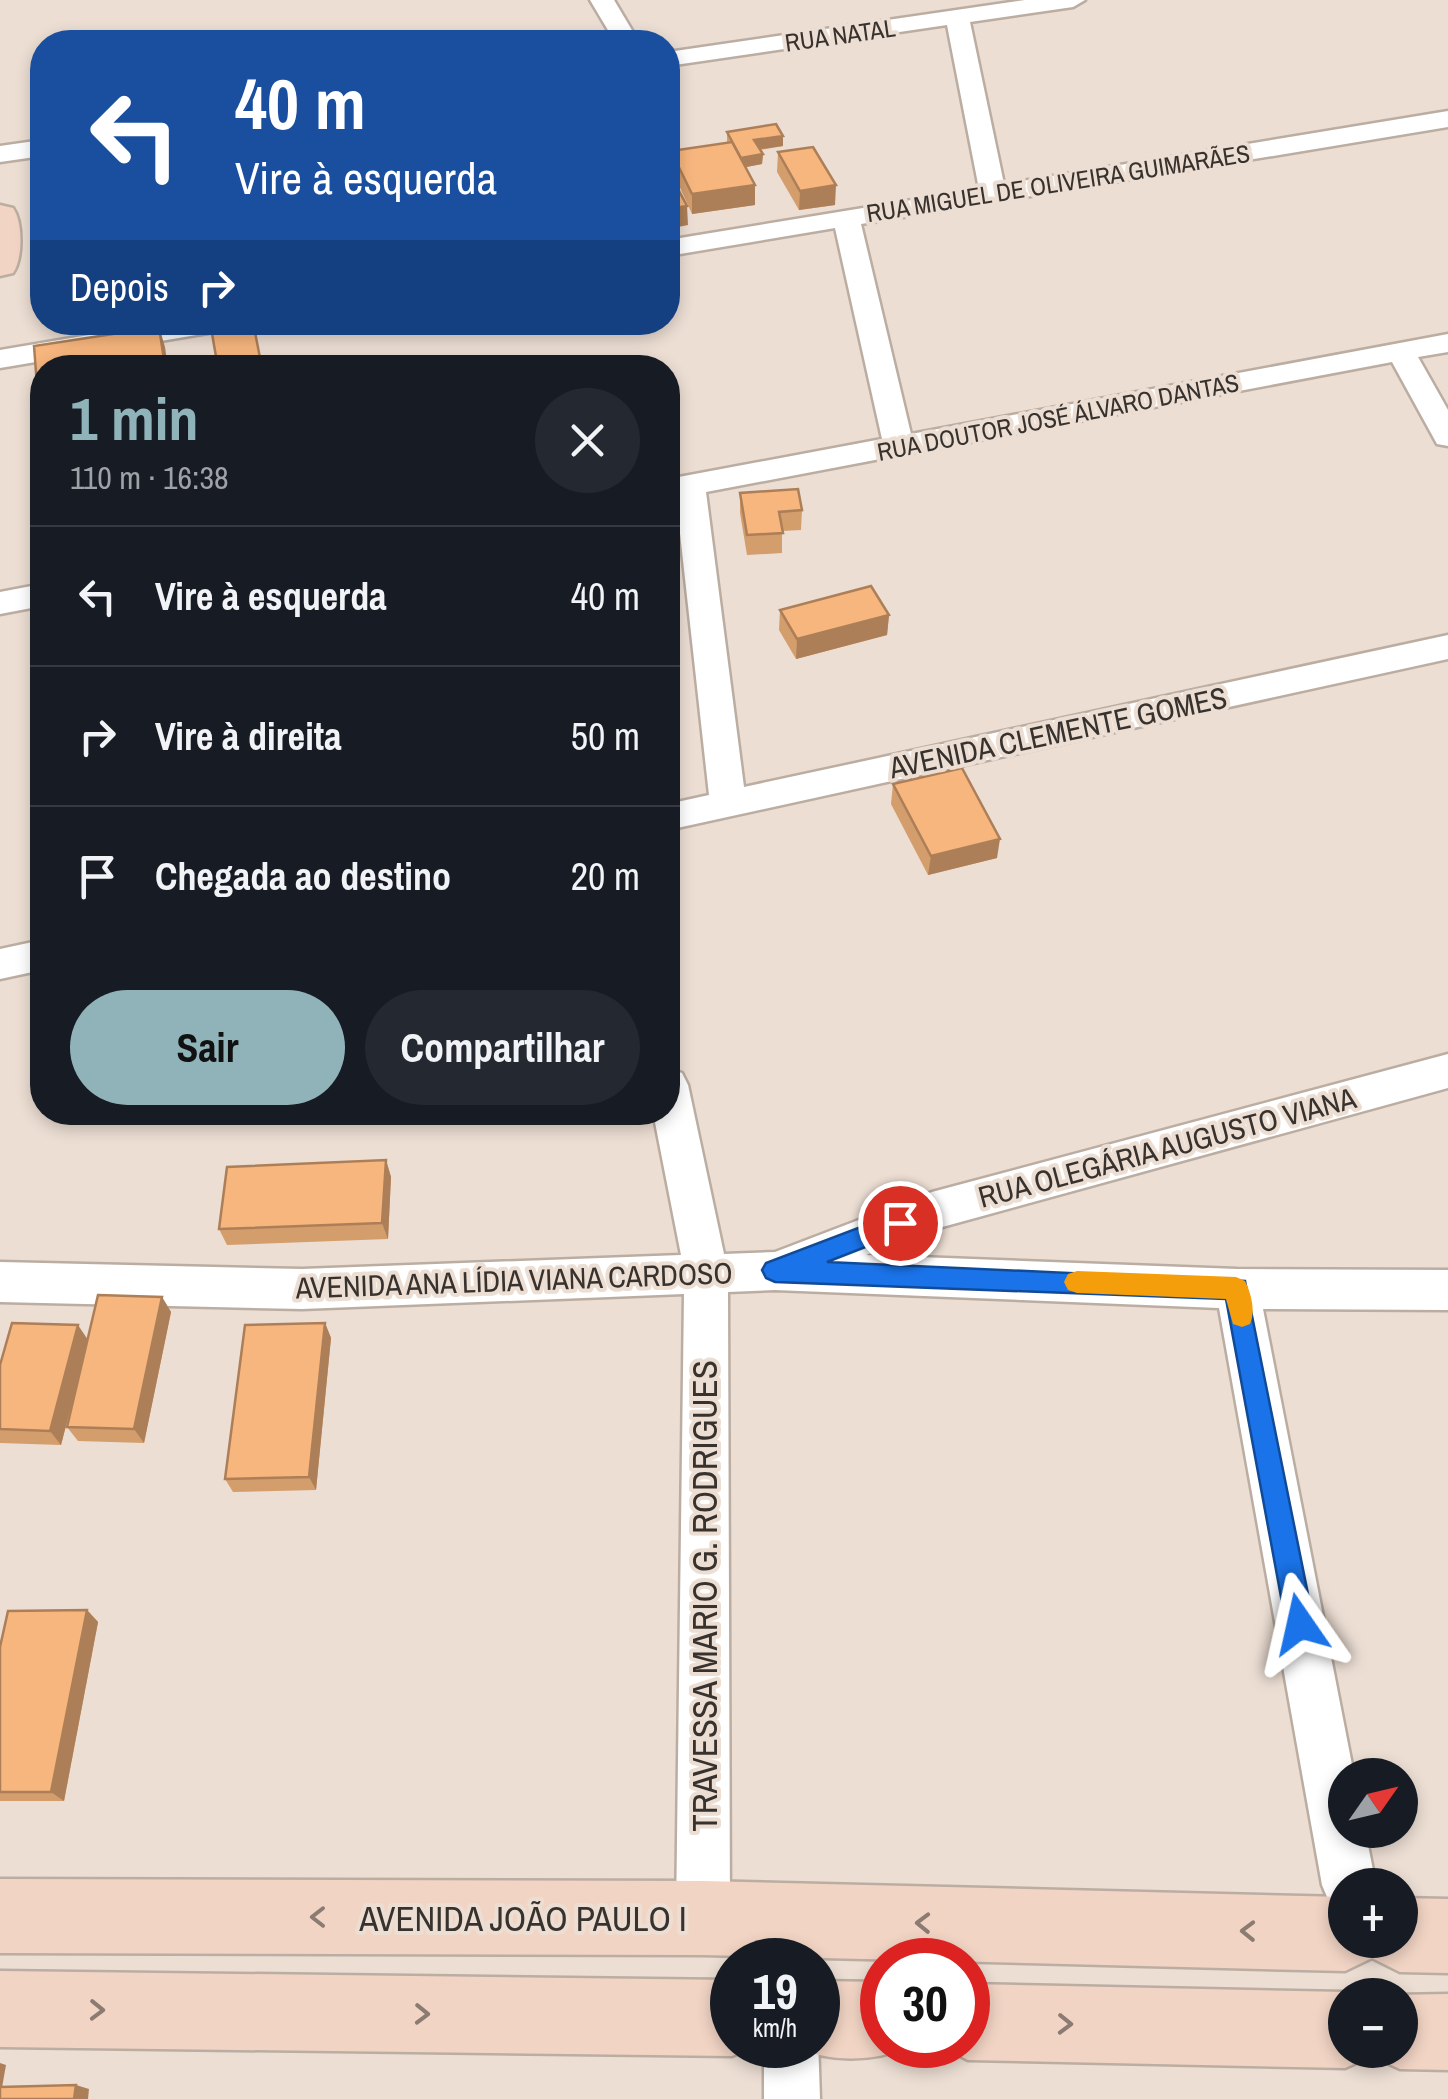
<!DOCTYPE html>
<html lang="pt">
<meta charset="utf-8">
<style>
:root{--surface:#171b24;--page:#242831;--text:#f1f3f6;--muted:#9ea1a6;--line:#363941;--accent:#90b3ba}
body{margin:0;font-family:"Archivo Narrow",sans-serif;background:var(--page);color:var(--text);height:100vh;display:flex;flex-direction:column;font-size:38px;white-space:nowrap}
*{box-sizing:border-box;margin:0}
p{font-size:32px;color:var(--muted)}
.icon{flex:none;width:55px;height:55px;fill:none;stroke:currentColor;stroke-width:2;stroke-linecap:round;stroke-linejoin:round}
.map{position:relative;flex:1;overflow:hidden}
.panel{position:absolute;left:30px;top:355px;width:650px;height:770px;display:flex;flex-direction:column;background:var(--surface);border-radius:40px;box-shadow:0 5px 15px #0003}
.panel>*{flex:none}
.guide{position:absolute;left:30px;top:30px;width:650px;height:305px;border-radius:40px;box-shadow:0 5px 15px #0003;background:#1a4fa0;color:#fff;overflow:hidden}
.needle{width:65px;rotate:56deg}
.controls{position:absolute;left:1328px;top:1758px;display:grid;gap:20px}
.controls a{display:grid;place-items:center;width:90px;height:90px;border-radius:50%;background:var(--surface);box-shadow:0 5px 15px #0003;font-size:50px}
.speed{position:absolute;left:710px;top:1938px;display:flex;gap:20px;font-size:50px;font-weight:700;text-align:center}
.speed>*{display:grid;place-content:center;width:130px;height:130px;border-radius:50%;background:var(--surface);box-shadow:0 5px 15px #0003;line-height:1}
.speed small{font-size:25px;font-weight:400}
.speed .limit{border:15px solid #d22;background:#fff;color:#111}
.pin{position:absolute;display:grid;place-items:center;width:85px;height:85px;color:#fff;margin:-42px;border:5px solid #fff;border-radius:50%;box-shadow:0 2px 10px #0007}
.me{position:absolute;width:110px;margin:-55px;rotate:349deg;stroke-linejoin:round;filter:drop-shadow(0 0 8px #0008)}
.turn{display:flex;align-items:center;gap:35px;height:210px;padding:0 40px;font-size:45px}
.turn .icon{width:130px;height:130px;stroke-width:2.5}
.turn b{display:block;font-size:70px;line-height:85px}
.then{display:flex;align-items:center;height:95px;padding:0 40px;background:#0003;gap:20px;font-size:38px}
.round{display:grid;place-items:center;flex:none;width:105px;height:105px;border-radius:52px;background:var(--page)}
.summary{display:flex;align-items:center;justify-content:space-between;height:170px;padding:0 40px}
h1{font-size:60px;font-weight:800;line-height:75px;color:var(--accent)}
.cta{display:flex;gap:20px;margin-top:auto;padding:20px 40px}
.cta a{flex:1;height:115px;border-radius:60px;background:var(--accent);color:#111;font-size:40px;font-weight:800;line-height:115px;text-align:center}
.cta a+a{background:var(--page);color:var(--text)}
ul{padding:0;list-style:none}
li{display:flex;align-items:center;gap:30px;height:140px;padding:0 40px;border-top:2px solid var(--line)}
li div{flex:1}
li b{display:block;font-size:38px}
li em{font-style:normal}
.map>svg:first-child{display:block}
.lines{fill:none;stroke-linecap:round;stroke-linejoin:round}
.street-casing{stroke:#bbada2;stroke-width:5}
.secondary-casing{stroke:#bbada2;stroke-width:5}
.street{fill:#fff;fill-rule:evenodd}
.secondary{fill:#f1d4c4;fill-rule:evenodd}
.wall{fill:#d49d6c}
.shaded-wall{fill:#ad7f58}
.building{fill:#f7b67e;stroke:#ad7f58;stroke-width:2.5}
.oneway{stroke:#8b7b72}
.route{fill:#1a73e8;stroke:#114b97;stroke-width:2.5}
.slow{fill:#f59e0b}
.labels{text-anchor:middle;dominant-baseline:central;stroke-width:8;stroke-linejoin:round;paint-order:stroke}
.far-street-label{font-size:25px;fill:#38322e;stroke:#ecded3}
.street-label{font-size:30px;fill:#38322e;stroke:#ecded3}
.near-street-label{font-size:35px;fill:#38322e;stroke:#ecded3}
</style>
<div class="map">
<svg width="1448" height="2099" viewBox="0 0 1448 2099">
<rect width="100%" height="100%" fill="#ecded3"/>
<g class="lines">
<defs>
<g id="street">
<polygon points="590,0 614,0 639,42 615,42"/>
<polygon points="1025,0 1085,0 1073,7 970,22 1004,184 1448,111 1448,127 861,224 911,434 1448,334 1448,352 1418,357 1448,410 1448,446 1437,444 1392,362 706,492 744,787 1448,635 1448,659 668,830 668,804 709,795 676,497 668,499 668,479 882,439 835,228 668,256 668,240 979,189 947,25 668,66 668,52"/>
<polygon points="42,140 42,156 0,162 0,146"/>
<polygon points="166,322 234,322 220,331 0,368 0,350"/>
<polygon points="42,584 42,606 0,614 0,592"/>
<polygon points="42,940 42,970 0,979 0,949"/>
<polygon points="1448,1054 1448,1088 935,1229 866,1255 1237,1269 1448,1270 1448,1310 1263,1309 1354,1775 1345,1775 1345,1830 1365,1830 1376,1885 1345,1885 1345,1910 1330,1904 1322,1885 1219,1308 775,1290 728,1292 730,1918 722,1937 703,1945 684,1937 676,1918 684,1294 302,1309 0,1302 0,1262 302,1269 681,1255 653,1112 668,1112 668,1068 682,1073 688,1085 724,1254 775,1252 932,1192"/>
<polygon points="818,2039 820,2099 764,2099 764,2045 818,2045"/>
</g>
<g id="secondary">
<path d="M0,205L13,208C23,222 23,259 13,273L0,276Z"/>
<polygon points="0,1879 703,1881 1345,1897 1345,1940 1400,1940 1400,1898 1448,1899 1448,1973 1400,1972 1372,1958 1345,1971 703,1955 0,1953"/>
<polygon points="0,1971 732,1980 732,2045 759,2045 732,2056 0,2047"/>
<path d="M818,1981L882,1982V2045L909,2047C870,2063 829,2062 791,2046L818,2045Z"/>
<polygon points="968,1984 1345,1992 1353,1995 1345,1995 1345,2050 1400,2050 1400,1995 1395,1995 1448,1994 1448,2070 1400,2069 1372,2056 1345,2068 968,2060 939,2045 968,2045"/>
</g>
</defs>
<!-- street casing -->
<use href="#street" class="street-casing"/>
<!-- secondary casing -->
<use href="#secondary" class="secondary-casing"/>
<!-- street -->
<use href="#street" class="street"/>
<!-- secondary -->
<use href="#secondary" class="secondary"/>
</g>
<!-- wall -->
<g class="wall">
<polygon points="727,132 783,146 760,150 763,154 762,164 746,167 755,185 755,205 692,214 672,170 671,151 727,143"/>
<polygon points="778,152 835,205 799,210 777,172"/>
<polygon points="53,322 83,322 83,331 57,333"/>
<polygon points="740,493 802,510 801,530 782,531 782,553 747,555 740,513"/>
<polygon points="780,610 889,615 887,635 796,659 779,630"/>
<polygon points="893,784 997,858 928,875 891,804"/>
<polygon points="386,1160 391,1177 388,1239 227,1245 219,1229"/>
<polygon points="162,1297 171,1312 144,1443 78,1441 67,1427 85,1353 61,1445 0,1443 0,1365 88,1340"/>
<polygon points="325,1323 331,1338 316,1490 233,1492 225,1479"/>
<polygon points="87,1610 98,1622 64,1801 0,1801 0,1647"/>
</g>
<!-- shaded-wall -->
<g class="shaded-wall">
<polygon points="783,136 783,146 754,150 754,140"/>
<polygon points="763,154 762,164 741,168 741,158"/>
<polygon points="755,185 755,205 692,214 692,194"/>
<polygon points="836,185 835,205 799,210 800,191"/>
<polygon points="687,206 688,225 668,229 668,209"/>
<polygon points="110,322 157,322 112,329"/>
<polygon points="159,327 165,347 168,368 153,368"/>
<polygon points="42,384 42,399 37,385"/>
<polygon points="889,615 887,635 796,659 797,639"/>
<polygon points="1000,839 997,858 928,875 931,856"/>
<polygon points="386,1160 391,1177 388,1239 382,1223"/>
<polygon points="162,1297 171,1312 144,1443 134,1429"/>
<polygon points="325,1323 331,1338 316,1490 309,1477"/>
<polygon points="78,1325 88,1340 61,1445 50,1431"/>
<polygon points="87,1610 98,1622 64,1801 51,1792"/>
<polygon points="0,2063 6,2065 0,2099"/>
<polygon points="76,2085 89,2089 88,2099 74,2099"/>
</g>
<!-- building -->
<g class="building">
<polygon points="776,124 783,136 754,140 763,154 741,158 727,132"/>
<polygon points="732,142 755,185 692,194 671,151"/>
<polygon points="813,147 836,185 800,191 778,152"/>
<polygon points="668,170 687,206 668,209"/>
<polygon points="210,322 253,322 262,368 218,368"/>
<polygon points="159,327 165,366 153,368 42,368 42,384 37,385 34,346"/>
<polygon points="798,489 802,510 779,512 783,533 747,535 740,493"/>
<polygon points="871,586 889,615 797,639 780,610"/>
<polygon points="962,768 1000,839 931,856 893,784"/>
<polygon points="386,1160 382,1223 219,1229 227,1167"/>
<polygon points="98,1295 162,1297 134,1429 67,1427"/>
<polygon points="12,1323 78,1325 50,1431 0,1429 0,1365"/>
<polygon points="325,1323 309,1477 225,1479 245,1325"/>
<polygon points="87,1610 51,1792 0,1792 0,1647 8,1611"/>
<polygon points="76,2085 74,2099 0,2099 0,2087"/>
</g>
<!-- one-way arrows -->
<defs><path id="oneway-chevron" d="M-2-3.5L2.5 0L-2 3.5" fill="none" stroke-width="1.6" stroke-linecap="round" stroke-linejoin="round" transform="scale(2.5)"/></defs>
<g class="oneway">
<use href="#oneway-chevron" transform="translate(318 1917) rotate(-180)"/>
<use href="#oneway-chevron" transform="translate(923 1923) rotate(-179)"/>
<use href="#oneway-chevron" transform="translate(1248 1931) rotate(-179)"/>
<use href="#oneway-chevron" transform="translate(97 2010) rotate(1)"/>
<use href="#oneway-chevron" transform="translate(422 2014) rotate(1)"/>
<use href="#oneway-chevron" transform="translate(1065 2024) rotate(1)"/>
</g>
<!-- route -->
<polygon class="route" points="900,1212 909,1215 912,1223 909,1230 827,1262 1245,1281 1314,1624 1310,1634 1300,1638 1290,1634 1286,1624 1226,1299 775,1282 766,1278 762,1270 766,1263"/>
<!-- slow -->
<path class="slow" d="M1077,1271L1236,1277L1245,1281C1251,1293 1256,1311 1250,1324L1242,1327L1233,1324L1226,1299L1077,1293L1068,1290L1064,1282L1068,1274Z"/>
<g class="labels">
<!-- far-street labels -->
<g class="far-street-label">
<text transform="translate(840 35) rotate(-8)">RUA NATAL</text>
<text transform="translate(1058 183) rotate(-9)">RUA MIGUEL DE OLIVEIRA GUIMARÃES</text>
<text transform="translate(1058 417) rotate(-11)">RUA DOUTOR JOSÉ ÁLVARO DANTAS</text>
</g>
<!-- street labels -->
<g class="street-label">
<text transform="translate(1058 732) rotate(-12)">AVENIDA CLEMENTE GOMES</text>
<text transform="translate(1167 1147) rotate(-15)">RUA OLEGÁRIA AUGUSTO VIANA</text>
<text transform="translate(514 1280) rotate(-2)">AVENIDA ANA LÍDIA VIANA CARDOSO</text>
</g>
<!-- near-street labels -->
<g class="near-street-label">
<text transform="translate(704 1596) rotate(-90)">TRAVESSA MARIO G. RODRIGUES</text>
<text x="523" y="1918">AVENIDA JOÃO PAULO I</text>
</g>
</g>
</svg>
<div class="controls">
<a><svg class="needle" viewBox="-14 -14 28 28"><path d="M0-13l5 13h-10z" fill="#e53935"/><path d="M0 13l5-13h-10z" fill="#9ea1a6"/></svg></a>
<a>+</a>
<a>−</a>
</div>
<div class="speed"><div>19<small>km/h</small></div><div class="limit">30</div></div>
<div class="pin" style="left:900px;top:1223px;background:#d93025"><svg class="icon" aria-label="arrive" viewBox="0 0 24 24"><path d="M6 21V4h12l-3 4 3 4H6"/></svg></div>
<svg class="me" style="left:1300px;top:1624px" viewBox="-20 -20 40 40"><path d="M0-17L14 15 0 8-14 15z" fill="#1a73e8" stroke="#fff" stroke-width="4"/></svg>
<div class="guide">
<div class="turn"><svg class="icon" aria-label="left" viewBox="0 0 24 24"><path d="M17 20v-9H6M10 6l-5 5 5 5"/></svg><div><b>40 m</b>Vire à esquerda</div></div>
<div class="then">Depois<svg class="icon" aria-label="right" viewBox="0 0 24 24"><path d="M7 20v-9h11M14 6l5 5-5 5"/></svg></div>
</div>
<section class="panel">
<div class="summary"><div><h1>1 min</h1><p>110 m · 16:38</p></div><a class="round"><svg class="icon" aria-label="close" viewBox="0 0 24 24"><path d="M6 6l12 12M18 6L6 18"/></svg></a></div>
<ul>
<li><svg class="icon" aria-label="left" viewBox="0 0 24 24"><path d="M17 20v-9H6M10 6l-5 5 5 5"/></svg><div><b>Vire à esquerda</b></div><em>40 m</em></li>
<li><svg class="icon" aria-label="right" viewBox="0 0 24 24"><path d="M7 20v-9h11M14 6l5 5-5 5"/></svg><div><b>Vire à direita</b></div><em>50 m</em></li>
<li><svg class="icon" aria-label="arrive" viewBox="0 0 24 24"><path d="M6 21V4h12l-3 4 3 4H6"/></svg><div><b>Chegada ao destino</b></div><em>20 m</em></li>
</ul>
<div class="cta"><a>Sair</a><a>Compartilhar</a></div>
</section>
</div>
